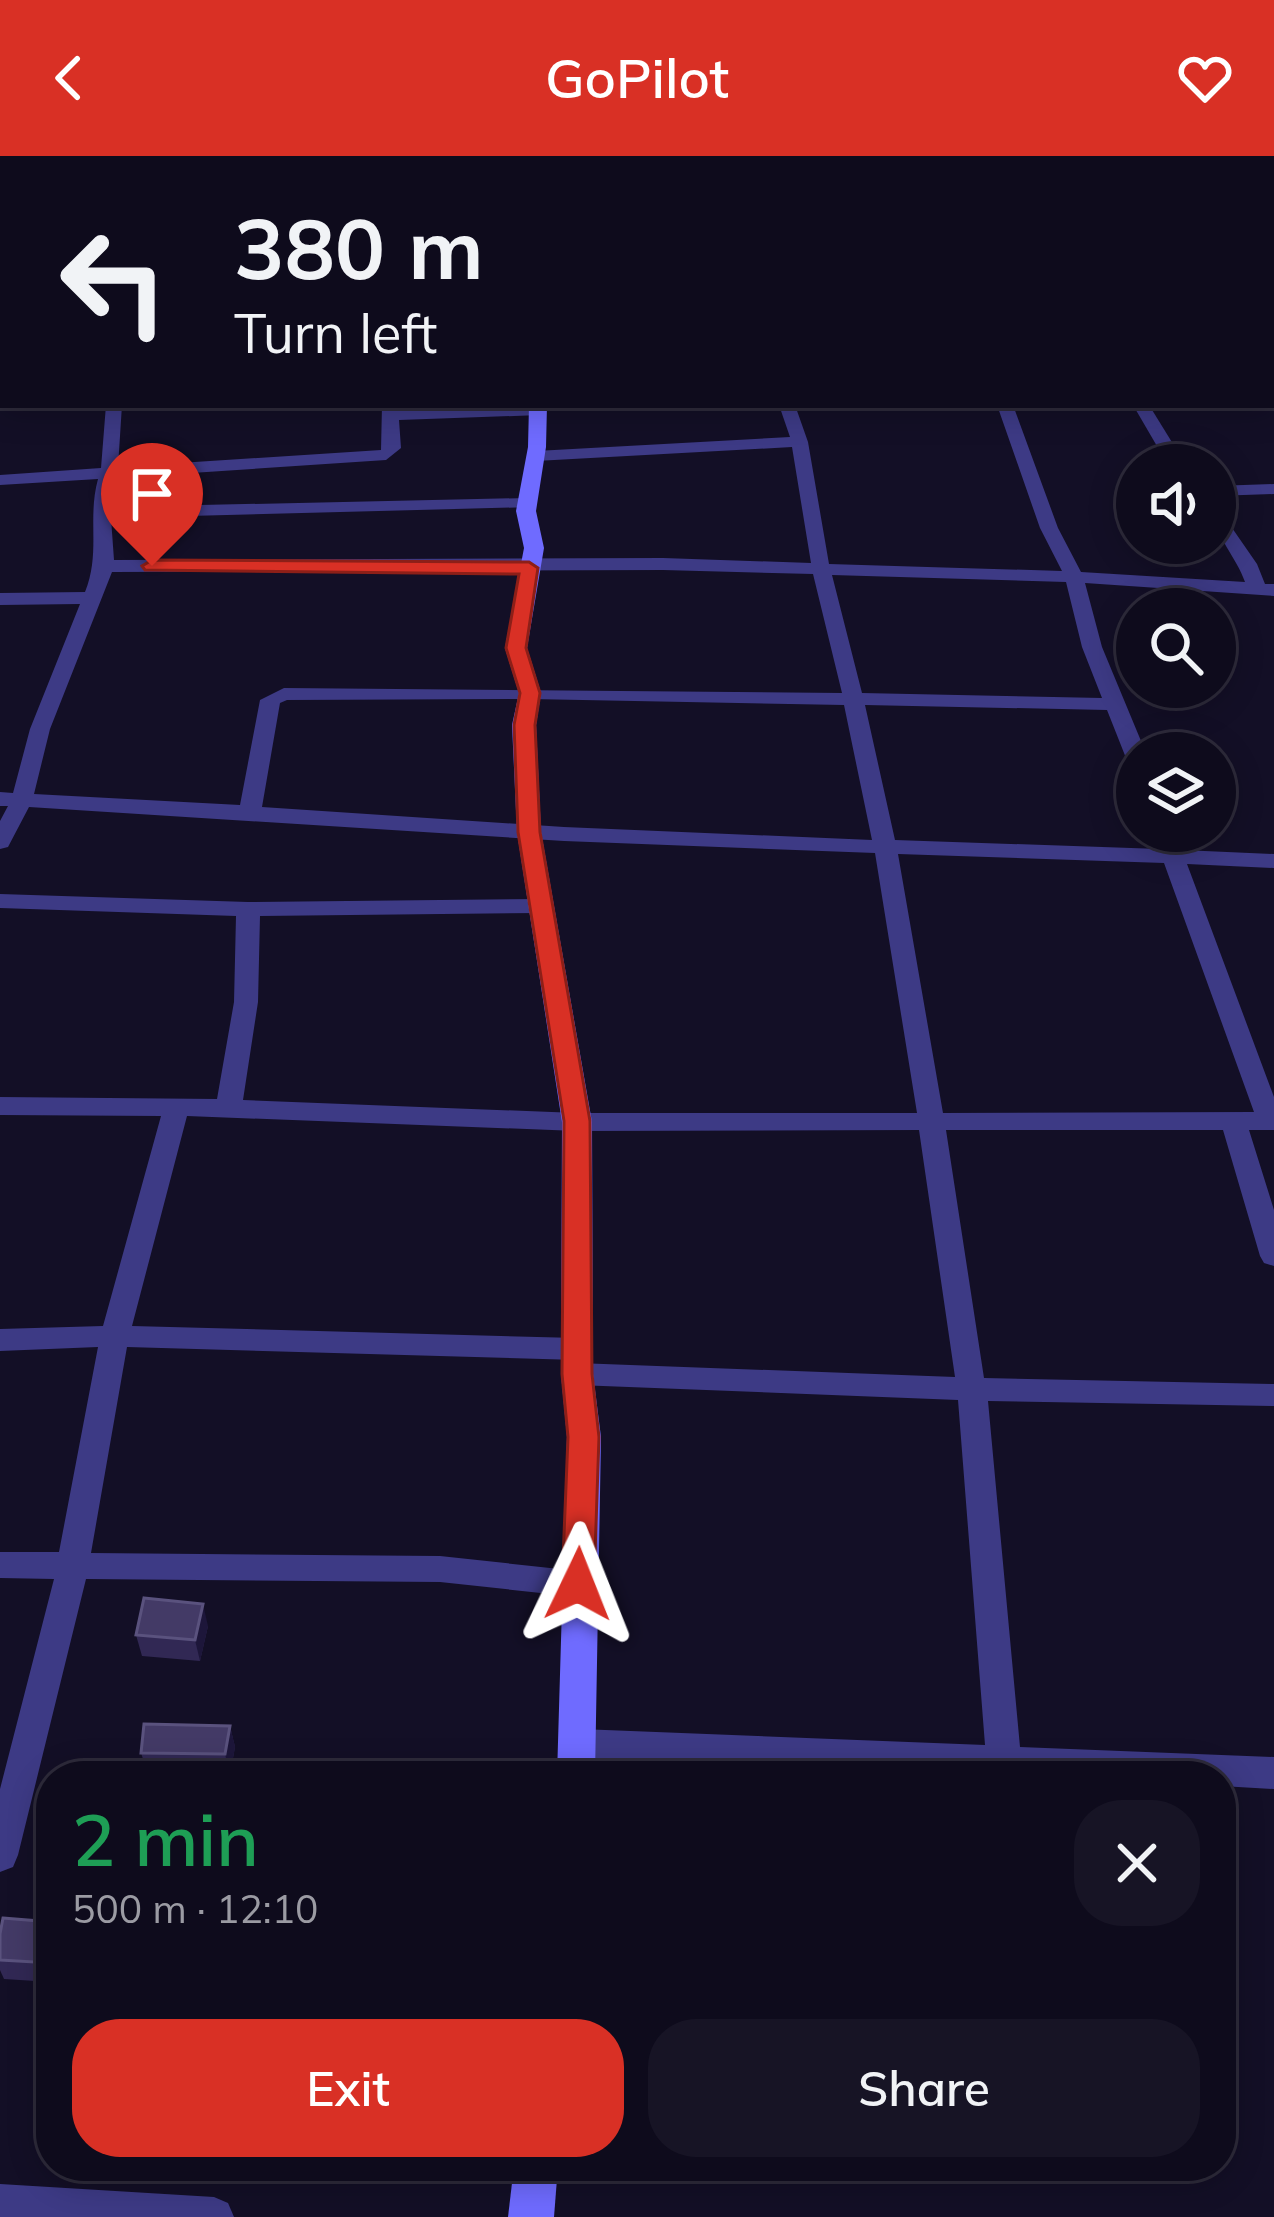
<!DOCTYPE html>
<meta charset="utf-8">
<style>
:root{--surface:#0e0b1c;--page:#171425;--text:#f1f3f6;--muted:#9b9ba3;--line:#2e2b3b;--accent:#d93025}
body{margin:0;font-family:Mulish,sans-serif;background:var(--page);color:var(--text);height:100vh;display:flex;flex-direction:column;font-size:45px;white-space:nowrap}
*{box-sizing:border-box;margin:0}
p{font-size:39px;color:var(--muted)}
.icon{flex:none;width:66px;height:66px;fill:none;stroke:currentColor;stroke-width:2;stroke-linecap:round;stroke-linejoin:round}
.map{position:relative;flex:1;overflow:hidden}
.details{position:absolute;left:36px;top:1605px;width:1200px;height:420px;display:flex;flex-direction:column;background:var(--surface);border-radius:48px;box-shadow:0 6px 30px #0003,0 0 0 3px var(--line)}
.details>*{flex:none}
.guide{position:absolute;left:0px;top:0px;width:1275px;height:252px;box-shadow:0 6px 30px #0003,0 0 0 3px var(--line);background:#0e0b1c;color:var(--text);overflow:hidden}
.controls{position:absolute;left:1116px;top:288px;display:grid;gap:24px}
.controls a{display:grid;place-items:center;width:120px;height:120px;border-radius:50%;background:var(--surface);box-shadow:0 6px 30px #0003,0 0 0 3px var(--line);font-size:60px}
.pin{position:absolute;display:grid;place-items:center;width:102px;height:102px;color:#fff;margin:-123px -51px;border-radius:50% 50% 50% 0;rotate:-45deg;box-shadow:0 0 12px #0007}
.pin .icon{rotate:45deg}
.me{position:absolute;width:132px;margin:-66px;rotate:2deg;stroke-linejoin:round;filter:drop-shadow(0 0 9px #0008)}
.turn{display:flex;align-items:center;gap:42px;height:252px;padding:0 36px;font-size:54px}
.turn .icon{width:156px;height:156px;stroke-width:2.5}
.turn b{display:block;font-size:84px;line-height:102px}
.round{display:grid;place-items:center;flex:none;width:126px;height:126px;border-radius:48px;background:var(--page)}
.headline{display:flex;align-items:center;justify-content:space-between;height:204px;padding:0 36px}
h1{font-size:72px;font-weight:600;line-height:90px;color:#1e9e55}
.cta{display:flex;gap:24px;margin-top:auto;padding:24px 36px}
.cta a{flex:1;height:138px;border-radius:48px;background:var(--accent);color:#fff;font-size:48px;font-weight:600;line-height:138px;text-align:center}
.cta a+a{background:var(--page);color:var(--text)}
header{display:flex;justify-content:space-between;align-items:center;height:156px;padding:0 36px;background:var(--accent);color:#fff;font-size:54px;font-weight:600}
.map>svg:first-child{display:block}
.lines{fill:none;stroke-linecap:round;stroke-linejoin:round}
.street{fill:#3d3a85;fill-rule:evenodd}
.secondary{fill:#6f6bff;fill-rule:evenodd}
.wall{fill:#312854}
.shaded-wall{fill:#1d163a}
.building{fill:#433a66;stroke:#5a527e;stroke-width:3}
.route{fill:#d93025;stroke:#8d1f18;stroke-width:3}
</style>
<header><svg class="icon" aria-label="back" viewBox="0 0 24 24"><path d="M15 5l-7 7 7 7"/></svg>GoPilot<svg class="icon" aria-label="heart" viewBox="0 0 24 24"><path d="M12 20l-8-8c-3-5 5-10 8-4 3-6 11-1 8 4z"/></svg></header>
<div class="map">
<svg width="1274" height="2061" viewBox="0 0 1274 2061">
<rect width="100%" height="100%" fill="#130f26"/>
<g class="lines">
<!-- street -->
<g class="street">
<polygon points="83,0 97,0 81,3"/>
<rect x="751" y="0" width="14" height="3"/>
<polygon points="923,0 991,0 994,3 926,3"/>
<polygon points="1091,0 1105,0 1107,3 1093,3"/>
<polygon points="1156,0 1170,0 1171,3 1157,3"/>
<rect x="1272" y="28" width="2" height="8"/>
<rect x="1272" y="79" width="2" height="9"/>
<rect x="0" y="119" width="3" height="8"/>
<rect x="1272" y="150" width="2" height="10"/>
<polygon points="1272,190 1274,191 1274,204 1272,203"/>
<polygon points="1272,222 1274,223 1274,233 1272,232"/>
<path d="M106,249H122L118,311L381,294L382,249H398V254L540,249L548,254L540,259L399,264L401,292L386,304L116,322L110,351L527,342L536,347L533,351L111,362L114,404L663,402L811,407L792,291L536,305L527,300L536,295L790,281L779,249H795L808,286L829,408L1062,415L1040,372L997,249H1013L1058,372L1081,416L1245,426C1236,400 1215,382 1215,355L1221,356L1257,408L1265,428H1274V440L1085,427L1102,491L1146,597H1137V608L1126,602L1107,554L865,549L895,684L1160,693L1153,675H1175L1182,694L1274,698V712L1187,708L1274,941V974H1249L1274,1054V1110L1264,1107L1260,1100L1223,974H946L984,1222L1274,1228V1250L988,1245L1020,1591L1274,1601V1633L1221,1630V1620H975L580,1603L568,1599L563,1588L568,1577L580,1573L985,1589L958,1244L577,1229L567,1226L562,1218L567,1210L577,1207L955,1221L919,974L577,975L187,960L132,1170L577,1182L587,1185L592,1193L587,1201L577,1204L127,1191L91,1397L440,1400L578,1415L589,1418L594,1428L589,1438L578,1441L440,1426L86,1423L18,1699L13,1711L0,1716V1633L54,1423L0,1422V1396H59L98,1191L0,1195V1173L103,1170L161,960L0,959V941L217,943L234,846L236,760L0,752V738L248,746L540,743L552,750L540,757L260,760L258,846L243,944L577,957H917L875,697L564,685L29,651L8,691L0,693V665L8,650H0V636L13,637L30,573L80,448L0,449V437L85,436C101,396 87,363 98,323L0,329V319L101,312ZM663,414L813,418L842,537L284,532L260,544L240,649L34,638L50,573L112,416ZM832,419L1066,426L1082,491L1102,542L862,537ZM530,543L844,549L872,684L564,671L262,651L280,547L287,544ZM898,698L1164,707L1254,956L943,957Z"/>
<polygon points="1133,249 1149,249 1186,309 1168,309"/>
<polygon points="1274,328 1274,338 1215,340 1215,330"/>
<polygon points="0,2028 214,2041 228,2047 234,2061 0,2061"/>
</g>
<!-- secondary -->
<g class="secondary">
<rect x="576" y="0" width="14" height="3"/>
<polygon points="529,249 547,249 546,291 536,355 544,392 527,492 541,537 536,569 541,676 592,966 593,1218 601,1281 595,1620 557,1620 567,1281 561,1218 562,966 517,676 512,569 519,537 505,492 524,392 516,355 528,291"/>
<polygon points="514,2010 558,2010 554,2061 508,2061"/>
</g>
</g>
<!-- wall -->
<g class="wall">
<polygon points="208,1470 200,1505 142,1500 136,1479"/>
<polygon points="230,1570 235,1591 230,1619 148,1618 141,1597"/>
<polygon points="51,1766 51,1826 4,1823 0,1814 0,1778"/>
</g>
<!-- shaded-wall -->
<g class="shaded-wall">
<polygon points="2,48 3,83 0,85 0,57"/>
<polygon points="203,1448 208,1470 200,1505 195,1484"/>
<polygon points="230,1570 235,1591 230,1619 225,1598"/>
</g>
<!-- building -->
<g class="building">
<polygon points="144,1442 203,1448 195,1484 136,1479"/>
<polygon points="144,1568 230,1570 225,1598 141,1597"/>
<polygon points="3,1762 51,1766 51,1807 0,1804 0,1778"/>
</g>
<!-- route -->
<polygon class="route" points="152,404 529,406 538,412 526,492 540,537 535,569 540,676 590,965 592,1218 599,1281 594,1428 590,1438 578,1442 567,1438 562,1428 568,1281 562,1218 564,965 518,676 514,569 520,537 506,492 519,418 145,414 142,410"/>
</svg>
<div class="controls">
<a><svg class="icon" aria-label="sound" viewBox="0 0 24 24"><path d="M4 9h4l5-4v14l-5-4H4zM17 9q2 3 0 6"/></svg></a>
<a><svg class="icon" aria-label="search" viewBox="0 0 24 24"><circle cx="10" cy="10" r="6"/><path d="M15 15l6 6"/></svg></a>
<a><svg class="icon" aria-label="layers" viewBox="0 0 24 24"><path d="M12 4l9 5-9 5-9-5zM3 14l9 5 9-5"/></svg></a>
</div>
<div class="pin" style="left:152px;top:410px;background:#d93025"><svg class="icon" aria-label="arrive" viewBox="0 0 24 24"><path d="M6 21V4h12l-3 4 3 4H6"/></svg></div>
<svg class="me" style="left:578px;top:1428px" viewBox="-20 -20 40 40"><path d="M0-17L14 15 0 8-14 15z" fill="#d93025" stroke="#fff" stroke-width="4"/></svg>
<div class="guide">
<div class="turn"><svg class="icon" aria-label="left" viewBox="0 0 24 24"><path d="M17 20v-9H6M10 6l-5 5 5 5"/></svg><div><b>380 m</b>Turn left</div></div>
</div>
<section class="details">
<div class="headline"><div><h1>2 min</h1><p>500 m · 12:10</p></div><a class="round"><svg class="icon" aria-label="close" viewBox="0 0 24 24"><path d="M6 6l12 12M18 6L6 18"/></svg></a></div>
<div class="cta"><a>Exit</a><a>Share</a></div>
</section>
</div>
